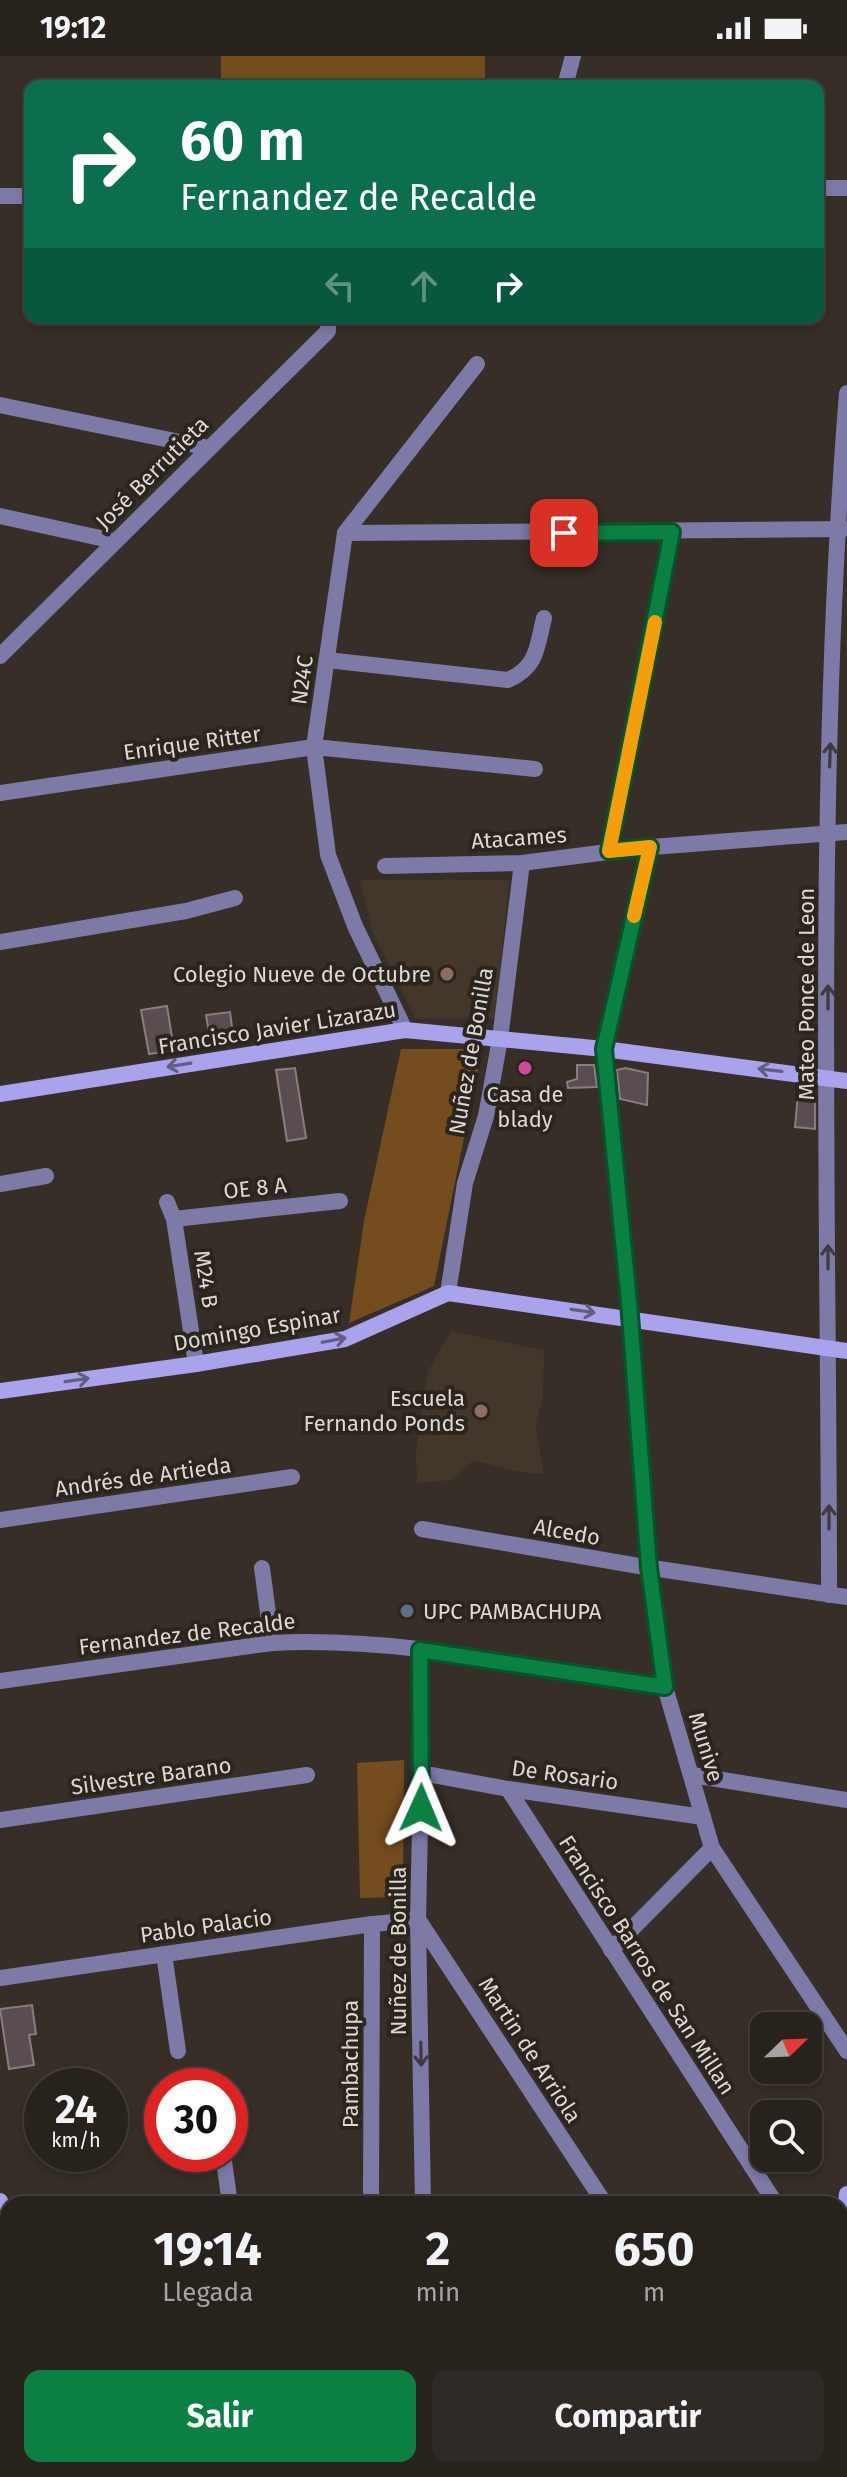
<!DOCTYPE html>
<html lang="es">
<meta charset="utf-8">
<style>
:root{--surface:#28221d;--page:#302a26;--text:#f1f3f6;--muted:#a5a4a4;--line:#443f3b;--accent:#0b8043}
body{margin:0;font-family:"Fira Sans",sans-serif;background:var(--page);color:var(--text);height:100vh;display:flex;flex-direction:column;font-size:30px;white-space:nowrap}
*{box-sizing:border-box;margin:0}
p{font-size:26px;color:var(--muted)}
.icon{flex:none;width:44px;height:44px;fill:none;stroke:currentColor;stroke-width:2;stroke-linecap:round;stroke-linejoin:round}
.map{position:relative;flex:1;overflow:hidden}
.side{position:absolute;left:0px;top:2140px;width:848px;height:282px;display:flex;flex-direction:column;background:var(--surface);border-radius:24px 24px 0 0;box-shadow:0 4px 12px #0003,0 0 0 2px var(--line)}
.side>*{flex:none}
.top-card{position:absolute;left:24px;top:24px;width:800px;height:244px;border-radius:16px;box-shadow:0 4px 12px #0003,0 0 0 2px var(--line);background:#0b6e4f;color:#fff;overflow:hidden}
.needle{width:52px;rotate:67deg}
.tools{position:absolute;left:750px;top:1956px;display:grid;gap:16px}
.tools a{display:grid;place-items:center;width:72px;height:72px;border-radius:16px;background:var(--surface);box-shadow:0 4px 12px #0003,0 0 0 2px var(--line);font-size:40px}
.speed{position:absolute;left:24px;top:2012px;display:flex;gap:16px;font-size:40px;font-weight:700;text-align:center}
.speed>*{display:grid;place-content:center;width:104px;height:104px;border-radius:50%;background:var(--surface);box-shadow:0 4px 12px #0003,0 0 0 2px var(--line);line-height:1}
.speed small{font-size:20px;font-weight:400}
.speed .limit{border:12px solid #d22;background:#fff;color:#111}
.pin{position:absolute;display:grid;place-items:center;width:68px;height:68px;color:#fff;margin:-34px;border-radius:16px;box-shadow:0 4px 12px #0006}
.me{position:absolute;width:88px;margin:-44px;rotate:1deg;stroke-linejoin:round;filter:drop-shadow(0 0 6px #0008)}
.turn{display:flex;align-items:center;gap:28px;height:168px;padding:0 24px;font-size:36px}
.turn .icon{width:104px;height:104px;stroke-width:2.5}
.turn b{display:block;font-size:56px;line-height:68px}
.lanes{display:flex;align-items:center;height:76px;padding:0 24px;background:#0003;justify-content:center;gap:40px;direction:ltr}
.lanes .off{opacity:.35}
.eta{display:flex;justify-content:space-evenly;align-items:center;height:136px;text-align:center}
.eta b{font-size:48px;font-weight:700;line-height:56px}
.primary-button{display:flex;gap:16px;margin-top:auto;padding:16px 24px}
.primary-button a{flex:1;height:92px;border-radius:16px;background:var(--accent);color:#fff;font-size:32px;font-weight:700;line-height:92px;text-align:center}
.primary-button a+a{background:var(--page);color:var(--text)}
.status{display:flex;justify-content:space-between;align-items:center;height:56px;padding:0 40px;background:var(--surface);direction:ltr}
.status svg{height:22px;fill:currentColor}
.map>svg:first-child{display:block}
.built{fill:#43362a}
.green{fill:#744c1d}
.building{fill:#594d50;stroke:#8a7d81;stroke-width:2}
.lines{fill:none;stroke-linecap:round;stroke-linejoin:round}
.street{stroke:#7d7aa8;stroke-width:16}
.secondary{stroke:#a9a2ed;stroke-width:16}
.oneway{stroke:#403a40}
.oneway2{stroke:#645d7b}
.route-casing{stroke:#07532c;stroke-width:20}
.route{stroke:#0b8043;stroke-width:14}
.slow{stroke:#f59e0b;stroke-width:14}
.education-dot{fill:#8d6e63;stroke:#2c251e;stroke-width:3}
.hotel-dot{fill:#d1479c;stroke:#2c251e;stroke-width:3}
.service-dot{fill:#5c6f8a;stroke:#2c251e;stroke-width:3}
.labels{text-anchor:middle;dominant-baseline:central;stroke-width:8;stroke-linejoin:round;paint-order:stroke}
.street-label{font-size:22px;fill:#ddd8d3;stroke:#2c251e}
.poi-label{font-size:22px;fill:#ddd8d3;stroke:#2c251e;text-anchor:end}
</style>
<div class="status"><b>19:12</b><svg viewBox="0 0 49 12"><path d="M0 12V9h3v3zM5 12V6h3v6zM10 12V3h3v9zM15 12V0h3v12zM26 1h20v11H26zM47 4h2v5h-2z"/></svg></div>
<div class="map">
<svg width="847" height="2421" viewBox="0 0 847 2421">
<rect width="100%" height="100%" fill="#362e27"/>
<!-- built -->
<g class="built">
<polygon points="360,824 509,824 496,963 415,962 372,875"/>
<polygon points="451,1275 544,1294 543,1340 536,1371 544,1418 513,1415 474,1404 452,1424 417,1427 416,1397 428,1315"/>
</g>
<!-- green -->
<g class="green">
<rect x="221" y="0" width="264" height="30"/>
<polygon points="401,993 482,993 434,1230 349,1267 364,1165"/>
<polygon points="404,1704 403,1841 360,1842 357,1707"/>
</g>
<!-- building -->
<g class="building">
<polygon points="167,950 174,994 149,998 141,954"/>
<polygon points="230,956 234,986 211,989 206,959"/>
<polygon points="577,1009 594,1009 597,1031 568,1032 567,1026 577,1023"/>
<polygon points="295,1012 306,1082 287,1085 276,1014"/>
<polygon points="625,1012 648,1017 647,1049 620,1043 617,1014"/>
<polygon points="798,1037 815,1038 815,1073 795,1071"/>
<polygon points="32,1949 36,1978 29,1979 34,2009 9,2013 0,1953"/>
</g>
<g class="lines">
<!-- street -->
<g class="street">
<polyline points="565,30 573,0"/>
<polyline points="818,132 847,132"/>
<polyline points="0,140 30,140"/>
<polyline points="0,349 209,392"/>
<polyline points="0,460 114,485"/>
<polyline points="345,477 843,473"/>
<polyline points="0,600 328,275 328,262"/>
<path d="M327,604L508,624C538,611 537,590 544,562"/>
<polyline points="0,737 314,691 535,713"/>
<polyline points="650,791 604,993 630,1261 649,1512 665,1631 712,1792 847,1995"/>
<polyline points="609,795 672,476"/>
<polyline points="385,810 522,807 639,792 847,776"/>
<polyline points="0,886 186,855 235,842"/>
<polyline points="405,974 355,870 328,799 314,691 345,477 477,308"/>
<polyline points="0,1128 46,1120"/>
<polyline points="167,1146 174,1163 196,1308"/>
<polyline points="174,1163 340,1145"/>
<polyline points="448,1237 465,1127 486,1060 500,983 522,807"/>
<polyline points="0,1464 292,1421"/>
<polyline points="422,1473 639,1510 847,1541"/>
<polyline points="262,1512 272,1587"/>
<path d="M829,1539C829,1139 815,736 847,337"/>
<polyline points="420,1594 421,1724 418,1864 423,2148"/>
<path d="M0,1625L272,1587C402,1580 537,1613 665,1631"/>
<polyline points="421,1717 508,1733 703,1761"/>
<polyline points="692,1719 847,1744"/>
<polyline points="508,1733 776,2148"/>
<polyline points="0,1764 307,1719"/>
<polyline points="419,1865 605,2148"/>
<polyline points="611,1894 712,1792"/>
<polyline points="164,1898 178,1995"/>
<polyline points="0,1922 372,1868 418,1864"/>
<polyline points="223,2098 230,2148"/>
<polyline points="371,2148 372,1868"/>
<polyline points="0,2217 8,2216"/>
<polyline points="0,2411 8,2409"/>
<polyline points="470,2414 474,2421"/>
<polyline points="633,2414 634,2421"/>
<polyline points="723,2414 795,2421"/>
</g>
<!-- secondary -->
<g class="secondary">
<polyline points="0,1038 405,974 604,993 847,1025"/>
<polyline points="0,1335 196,1308 345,1283 448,1237 847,1295"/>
<polyline points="0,2145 8,2195"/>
<polyline points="840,2185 847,2138"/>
<polyline points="0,2256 8,2309"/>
<polyline points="24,2414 25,2421"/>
<polyline points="43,2414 44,2421"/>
<polyline points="804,2421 805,2414"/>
</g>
</g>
<!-- one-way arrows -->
<defs><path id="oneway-shaft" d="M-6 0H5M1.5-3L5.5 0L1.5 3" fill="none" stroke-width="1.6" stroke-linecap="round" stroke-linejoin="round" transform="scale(2)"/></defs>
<g class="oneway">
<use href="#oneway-shaft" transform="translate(830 699) rotate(-88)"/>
<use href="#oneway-shaft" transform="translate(828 941) rotate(-90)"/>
<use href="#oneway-shaft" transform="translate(828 1201) rotate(-90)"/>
<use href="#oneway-shaft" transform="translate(829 1461) rotate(-90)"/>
<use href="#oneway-shaft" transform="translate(421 1998) rotate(89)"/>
</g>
<g class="oneway2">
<use href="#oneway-shaft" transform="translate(179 1009) rotate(171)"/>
<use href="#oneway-shaft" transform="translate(770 1014) rotate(-173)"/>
<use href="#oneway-shaft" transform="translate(583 1255) rotate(8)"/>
<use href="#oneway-shaft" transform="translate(334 1284) rotate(-11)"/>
<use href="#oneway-shaft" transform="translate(77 1324) rotate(-8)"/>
</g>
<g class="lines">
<defs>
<polyline id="route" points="421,1752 420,1594 665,1631 649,1512 629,1246 604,993 650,791 609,795 672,476 564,477"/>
</defs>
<!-- route casing -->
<use href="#route" class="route-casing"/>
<!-- route -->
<use href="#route" class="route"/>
<!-- slow -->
<polyline class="slow" points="634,860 650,791 609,795 655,566"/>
</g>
<!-- markers -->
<g class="education-dot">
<circle cx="447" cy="918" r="8"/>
<circle cx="481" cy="1355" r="8"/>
</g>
<circle class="hotel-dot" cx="525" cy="1012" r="8"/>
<circle class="service-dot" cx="407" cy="1555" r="8"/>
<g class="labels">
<!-- street labels -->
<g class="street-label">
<text transform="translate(152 417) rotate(-45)">José Berrutieta</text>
<text transform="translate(302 624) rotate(-82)">N24C</text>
<text transform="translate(192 687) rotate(-8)">Enrique Ritter</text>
<text transform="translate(519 782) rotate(-4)">Atacames</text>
<text transform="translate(806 938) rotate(-90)">Mateo Ponce de Leon</text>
<text transform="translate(277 972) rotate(-9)">Francisco Javier Lizarazu</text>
<text transform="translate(471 995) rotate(-80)">Nuñez de Bonilla</text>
<text transform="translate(255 1132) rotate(-6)">OE 8 A</text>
<text transform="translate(206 1223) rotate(81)">M24 B</text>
<text transform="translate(257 1273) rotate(-10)">Domingo Espinar</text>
<text transform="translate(143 1421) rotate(-8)">Andrés de Artieda</text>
<text transform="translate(567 1476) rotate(10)">Alcedo</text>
<text transform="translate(187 1578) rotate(-7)">Fernandez de Recalde</text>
<text transform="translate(706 1691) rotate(73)">Munive</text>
<text transform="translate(565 1719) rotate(8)">De Rosario</text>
<text transform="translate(151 1720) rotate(-8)">Silvestre Barano</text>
<text transform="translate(206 1870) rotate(-8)">Pablo Palacio</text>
<text transform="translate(398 1895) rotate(-90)">Nuñez de Bonilla</text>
<text transform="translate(647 1909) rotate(57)">Francisco Barros de San Millan</text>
<text transform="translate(530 1994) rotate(57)">Martin de Arriola</text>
<text transform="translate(350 2008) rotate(-90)">Pambachupa</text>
</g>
<!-- poi labels -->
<g class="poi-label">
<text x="431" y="918">Colegio Nueve de Octubre</text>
<text x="525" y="1038" text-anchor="middle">Casa de<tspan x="525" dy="25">blady</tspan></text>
<text x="465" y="1342">Escuela<tspan x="465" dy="25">Fernando Ponds</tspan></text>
<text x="423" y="1555" text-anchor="start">UPC PAMBACHUPA</text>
</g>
</g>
</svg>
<div class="tools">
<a><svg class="needle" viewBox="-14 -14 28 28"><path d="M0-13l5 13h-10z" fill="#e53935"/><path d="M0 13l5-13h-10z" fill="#a5a4a4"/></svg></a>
<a><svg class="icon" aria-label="search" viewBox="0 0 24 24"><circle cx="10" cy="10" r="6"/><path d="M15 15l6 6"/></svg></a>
</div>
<div class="speed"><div>24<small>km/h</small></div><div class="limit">30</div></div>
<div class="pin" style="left:564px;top:477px;background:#d93025"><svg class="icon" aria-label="arrive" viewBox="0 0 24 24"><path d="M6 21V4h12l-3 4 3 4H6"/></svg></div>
<svg class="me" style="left:421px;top:1752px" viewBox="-20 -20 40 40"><path d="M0-17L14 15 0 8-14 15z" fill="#0b8043" stroke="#fff" stroke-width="4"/></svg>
<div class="top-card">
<div class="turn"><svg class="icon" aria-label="right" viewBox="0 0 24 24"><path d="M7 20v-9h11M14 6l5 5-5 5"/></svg><div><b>60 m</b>Fernandez de Recalde</div></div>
<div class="lanes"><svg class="icon off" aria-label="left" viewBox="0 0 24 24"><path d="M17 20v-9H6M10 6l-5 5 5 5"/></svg><svg class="icon off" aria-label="ahead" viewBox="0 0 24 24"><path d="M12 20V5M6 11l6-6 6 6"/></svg><svg class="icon" aria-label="right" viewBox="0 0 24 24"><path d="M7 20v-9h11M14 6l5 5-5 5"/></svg></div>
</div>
<section class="side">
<div class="eta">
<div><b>19:14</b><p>Llegada</p></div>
<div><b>2</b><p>min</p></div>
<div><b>650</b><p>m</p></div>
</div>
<div class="primary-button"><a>Salir</a><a>Compartir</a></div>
</section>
</div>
